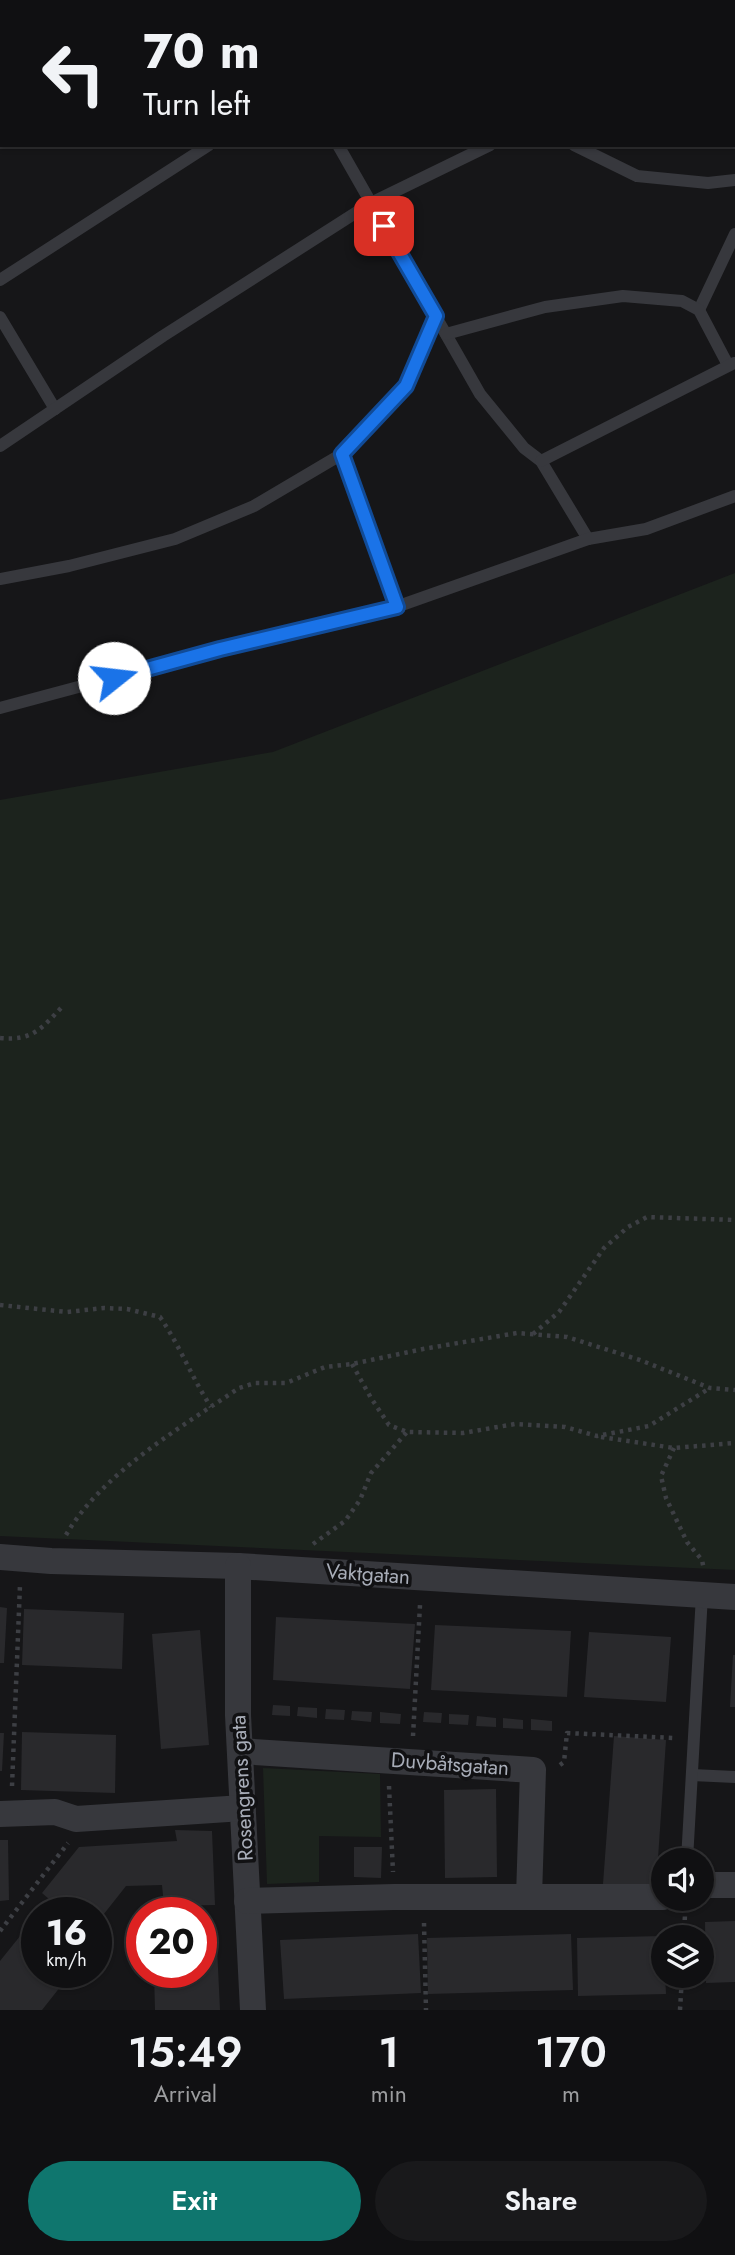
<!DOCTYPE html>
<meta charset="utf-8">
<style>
:root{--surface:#101012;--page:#19191b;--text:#f1f3f6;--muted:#9c9d9f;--line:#303032;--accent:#0f766e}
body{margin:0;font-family:Jost,sans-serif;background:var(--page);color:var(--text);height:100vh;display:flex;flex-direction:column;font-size:26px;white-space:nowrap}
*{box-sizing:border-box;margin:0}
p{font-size:23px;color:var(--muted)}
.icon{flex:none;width:38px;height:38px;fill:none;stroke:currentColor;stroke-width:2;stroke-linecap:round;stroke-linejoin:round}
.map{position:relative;height:2010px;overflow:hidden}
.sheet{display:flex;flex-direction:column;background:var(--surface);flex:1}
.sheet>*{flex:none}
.top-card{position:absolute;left:0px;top:0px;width:735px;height:147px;box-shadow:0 2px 5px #0004,0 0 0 2px var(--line);background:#101012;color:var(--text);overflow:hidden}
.fabs{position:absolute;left:651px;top:1848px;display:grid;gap:14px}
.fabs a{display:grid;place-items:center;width:63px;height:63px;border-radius:50%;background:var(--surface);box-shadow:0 2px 5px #0004,0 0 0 2px var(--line);font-size:35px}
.speed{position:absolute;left:21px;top:1897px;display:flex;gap:14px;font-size:35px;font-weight:700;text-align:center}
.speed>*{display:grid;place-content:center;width:91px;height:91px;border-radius:50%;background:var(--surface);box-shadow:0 2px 5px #0004,0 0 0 2px var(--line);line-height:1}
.speed small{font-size:18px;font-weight:400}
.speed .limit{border:10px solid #d22;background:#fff;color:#111}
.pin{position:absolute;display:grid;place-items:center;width:60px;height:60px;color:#fff;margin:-30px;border-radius:14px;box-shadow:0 4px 10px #0006}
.me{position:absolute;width:77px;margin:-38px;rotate:74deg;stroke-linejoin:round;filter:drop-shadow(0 0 5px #0008)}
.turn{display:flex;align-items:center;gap:24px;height:147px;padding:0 28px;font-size:32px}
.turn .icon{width:91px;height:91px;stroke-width:2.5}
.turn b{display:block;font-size:49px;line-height:60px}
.eta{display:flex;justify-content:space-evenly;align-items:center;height:119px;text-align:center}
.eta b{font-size:42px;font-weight:600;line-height:49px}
.primary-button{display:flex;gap:14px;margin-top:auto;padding:14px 28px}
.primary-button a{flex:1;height:80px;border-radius:42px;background:var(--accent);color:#fff;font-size:28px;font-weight:600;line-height:80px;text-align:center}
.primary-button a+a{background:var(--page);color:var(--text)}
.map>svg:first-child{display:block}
.green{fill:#1c231d}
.building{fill:#29292c}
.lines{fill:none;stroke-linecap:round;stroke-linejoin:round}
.path{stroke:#3d3f44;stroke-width:4.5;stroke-dasharray:3.5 5;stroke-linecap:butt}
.lane{stroke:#37383d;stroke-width:12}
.street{stroke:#37383d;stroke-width:26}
.route-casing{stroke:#114b97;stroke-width:18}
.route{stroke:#1a73e8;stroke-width:12}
.labels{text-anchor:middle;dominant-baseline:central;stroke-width:7;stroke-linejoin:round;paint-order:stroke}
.street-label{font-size:21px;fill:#a8adb8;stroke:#111113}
</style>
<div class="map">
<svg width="735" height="2010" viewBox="0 0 735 2010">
<rect width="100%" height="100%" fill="#161618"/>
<!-- green -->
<g class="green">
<polygon points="735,573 735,1570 0,1536 0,800 273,752"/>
<polygon points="263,1768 380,1774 381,1837 319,1836 319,1882 267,1884"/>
</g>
<!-- building -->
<g class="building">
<polygon points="0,1607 7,1608 4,1663 0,1663"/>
<polygon points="24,1609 124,1613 122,1669 22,1665"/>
<polygon points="276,1617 415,1624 410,1689 273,1680"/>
<polygon points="435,1625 571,1631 567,1697 431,1690"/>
<polygon points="200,1630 209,1745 161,1749 152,1634"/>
<polygon points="589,1632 671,1637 666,1702 584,1697"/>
<polygon points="733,1655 735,1655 735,1707 730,1707"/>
<polygon points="273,1705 290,1706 290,1716 272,1715"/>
<polygon points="298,1707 317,1708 317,1718 297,1716"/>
<polygon points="326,1709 345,1710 344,1720 325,1719"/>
<polygon points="352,1711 372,1712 371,1722 351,1720"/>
<polygon points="380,1712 401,1714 400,1724 380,1723"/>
<polygon points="424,1712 442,1713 441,1723 423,1722"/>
<polygon points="449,1714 469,1715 468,1725 449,1724"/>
<polygon points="477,1716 496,1718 496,1727 476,1726"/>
<polygon points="503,1718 523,1720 523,1729 503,1728"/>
<polygon points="531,1719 552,1721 552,1731 531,1730"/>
<polygon points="22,1732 116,1735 115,1793 21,1790"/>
<polygon points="0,1733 4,1733 2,1771 0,1771"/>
<polygon points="614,1736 666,1740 656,1888 603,1884"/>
<polygon points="496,1789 497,1877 445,1878 444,1790"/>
<polygon points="175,1830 212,1831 215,1905 164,1906 162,1885 126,1886 96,1924 96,1913 38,1913 49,1899 42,1893 79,1847 177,1841"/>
<polygon points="0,1840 8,1840 9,1900 0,1901"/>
<polygon points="354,1847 382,1847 381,1878 354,1877"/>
<polygon points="37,1915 37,1972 72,1972 42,2010 0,2010 0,1961"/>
<polygon points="735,1921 735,1982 706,1983 705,1922"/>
<polygon points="201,1926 216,1926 220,2010 155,2010 154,1972 201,1972"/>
<polygon points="418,1934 421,1993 284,1999 280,1940"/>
<polygon points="571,1934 573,1990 428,1994 427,1938"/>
<polygon points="663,1936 666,1994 578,1996 577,1938"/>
</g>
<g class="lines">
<!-- path -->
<g class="path">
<path d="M0,1038C32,1041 41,1029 62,1007"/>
<path d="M0,1305L67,1312L104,1308L127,1309L160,1317C180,1346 192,1378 211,1407"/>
<polyline points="533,1334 559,1312 604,1248 628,1227 647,1217 735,1220"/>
<polyline points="352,1364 371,1398 389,1425 407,1432 463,1433 515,1424 565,1427 597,1436 649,1426 710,1388"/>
<polyline points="601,1437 674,1448 735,1443"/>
<polyline points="674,1448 661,1476 666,1498 687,1542 702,1560 704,1570"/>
<path d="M66,1535C102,1473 180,1428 239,1388L255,1383H286L325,1367L352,1364L423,1349L517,1333L567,1337L640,1360L710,1388L735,1390"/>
<polyline points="313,1544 345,1521 360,1500 371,1473 407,1432"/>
<polyline points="413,1736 420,1605"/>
<polyline points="560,1765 564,1762 567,1733 674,1738"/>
<polyline points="12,1786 20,1585"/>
<polyline points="389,1786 393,1872"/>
<polyline points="424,1923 426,2010"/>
<polyline points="0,1931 68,1843"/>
<polyline points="684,1937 685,1914"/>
<polyline points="680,2010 682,1976"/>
</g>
<!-- lane -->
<g class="lane">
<polyline points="255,0 256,2"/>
<polyline points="38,2 41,0"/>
<polyline points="0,25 2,24"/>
<polyline points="733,29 735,29"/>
<polyline points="338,145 480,394 524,448 541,461 588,539"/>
<polyline points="574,145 637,176 708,183 735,180"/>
<polyline points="0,280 209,145"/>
<polyline points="699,310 735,234"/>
<polyline points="0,317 55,409"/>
<polyline points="446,334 545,307 623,296 682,301 699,310 728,365"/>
<polyline points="0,446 163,336 371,203 490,145"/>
<polyline points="342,454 396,607"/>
<polyline points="541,461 734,363"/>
<polyline points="0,579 69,566 175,539 254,506 342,454 406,386 436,316"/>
<polyline points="0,708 220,649 396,607 588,539 646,529 735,496"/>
<polyline points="692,1775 735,1777"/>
<polyline points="687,1860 702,1595"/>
</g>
<!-- street -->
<g class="street">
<polyline points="0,1557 51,1561 238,1566 735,1597"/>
<polyline points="238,1566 238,1715 253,2010"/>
<polyline points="240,1751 533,1770 529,1897"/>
<polyline points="0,1814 55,1812 76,1819 243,1808"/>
<polyline points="702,1885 735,1885"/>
<polyline points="247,1901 394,1897 663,1897"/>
</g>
</g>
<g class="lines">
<defs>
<polyline id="route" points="114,678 220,649 397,607 342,454 406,386 436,316 384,226"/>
</defs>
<!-- route casing -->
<use href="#route" class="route-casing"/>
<!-- route -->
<use href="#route" class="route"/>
</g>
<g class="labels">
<!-- street labels -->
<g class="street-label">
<text transform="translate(368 1574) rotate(4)">Vaktgatan</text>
<text transform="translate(450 1764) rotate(4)">Duvbåtsgatan</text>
<text transform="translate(242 1788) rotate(-93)">Rosengrens gata</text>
</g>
</g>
</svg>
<div class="fabs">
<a><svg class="icon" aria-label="sound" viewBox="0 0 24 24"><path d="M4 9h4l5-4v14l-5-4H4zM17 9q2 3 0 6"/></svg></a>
<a><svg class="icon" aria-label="layers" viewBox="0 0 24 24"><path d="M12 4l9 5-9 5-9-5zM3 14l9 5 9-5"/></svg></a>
</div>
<div class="speed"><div>16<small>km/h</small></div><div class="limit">20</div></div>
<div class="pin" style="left:384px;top:226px;background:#d93025"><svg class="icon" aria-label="arrive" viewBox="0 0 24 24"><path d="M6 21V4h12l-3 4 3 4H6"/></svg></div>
<svg class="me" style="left:114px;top:678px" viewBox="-20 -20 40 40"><circle r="19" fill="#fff"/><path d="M0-13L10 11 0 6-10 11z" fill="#1a73e8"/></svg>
<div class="top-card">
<div class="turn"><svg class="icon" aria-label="left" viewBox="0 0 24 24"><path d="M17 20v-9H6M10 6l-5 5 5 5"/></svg><div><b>70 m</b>Turn left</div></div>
</div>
</div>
<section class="sheet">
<div class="eta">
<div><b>15:49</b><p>Arrival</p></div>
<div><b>1</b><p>min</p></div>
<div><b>170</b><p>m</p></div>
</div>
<div class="primary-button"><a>Exit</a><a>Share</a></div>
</section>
